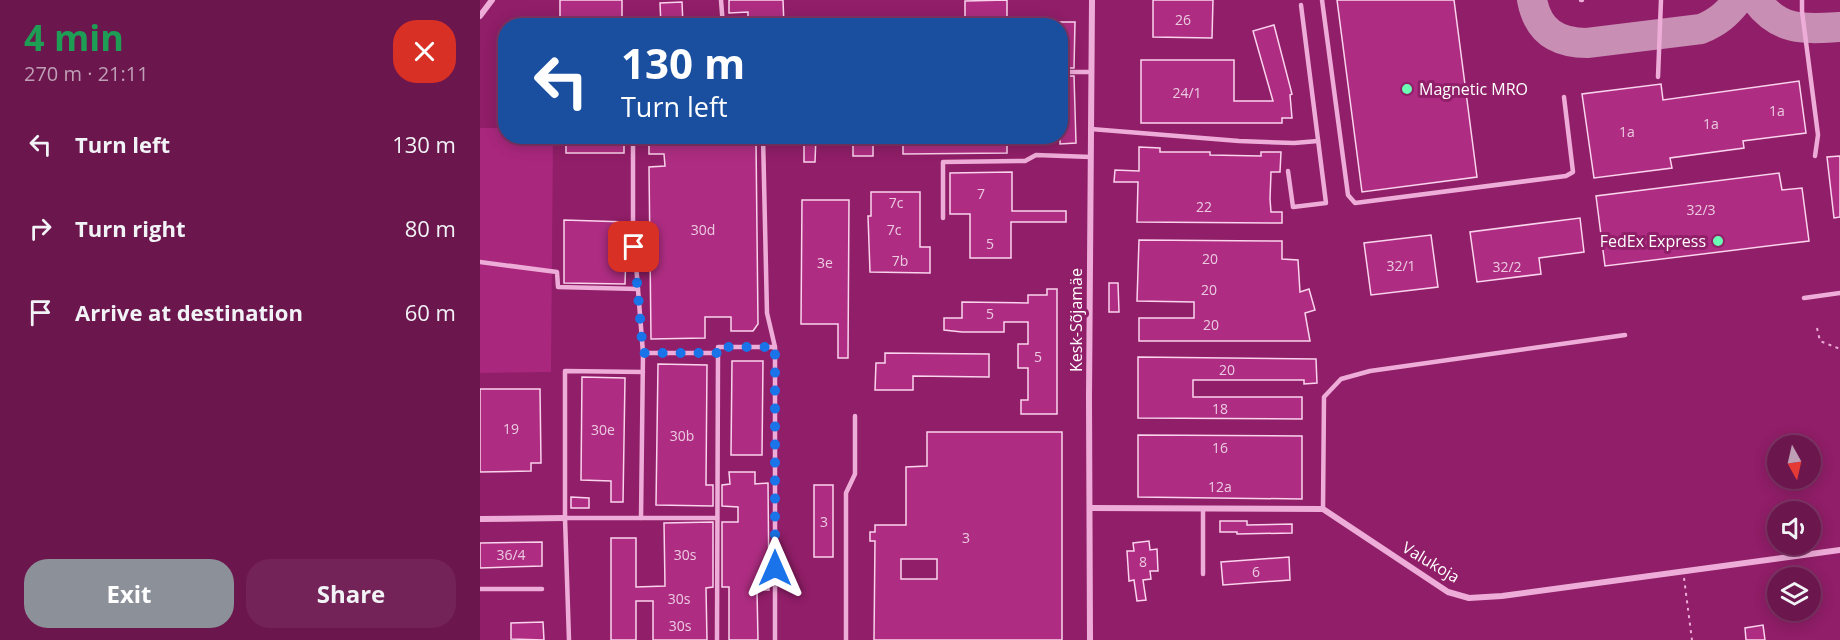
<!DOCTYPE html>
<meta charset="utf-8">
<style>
:root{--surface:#6c164e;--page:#742358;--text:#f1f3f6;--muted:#be9fb6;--line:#7f3566;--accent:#8c9099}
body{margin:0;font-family:"Open Sans",sans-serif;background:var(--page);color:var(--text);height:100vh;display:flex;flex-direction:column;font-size:22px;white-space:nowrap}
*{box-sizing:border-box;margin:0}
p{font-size:20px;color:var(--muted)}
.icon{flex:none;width:33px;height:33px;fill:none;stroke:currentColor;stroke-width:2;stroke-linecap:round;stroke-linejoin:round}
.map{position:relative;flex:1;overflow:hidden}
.panel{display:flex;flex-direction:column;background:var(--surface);width:480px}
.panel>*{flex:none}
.top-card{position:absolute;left:18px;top:18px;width:570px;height:126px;border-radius:24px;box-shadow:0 3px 15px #0003,0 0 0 2px var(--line);background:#1a4fa0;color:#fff;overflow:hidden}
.needle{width:39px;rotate:172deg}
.controls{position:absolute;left:1287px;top:435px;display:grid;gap:12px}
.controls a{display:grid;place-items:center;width:54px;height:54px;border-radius:50%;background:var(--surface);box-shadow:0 3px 15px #0003,0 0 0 2px var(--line);font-size:30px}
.pin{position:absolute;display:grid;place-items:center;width:51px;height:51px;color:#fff;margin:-26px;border-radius:12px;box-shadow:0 3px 9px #0006}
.me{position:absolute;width:66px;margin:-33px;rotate:0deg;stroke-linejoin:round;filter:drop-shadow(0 0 4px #0008)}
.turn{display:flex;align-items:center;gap:21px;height:126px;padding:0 24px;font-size:27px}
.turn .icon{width:78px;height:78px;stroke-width:2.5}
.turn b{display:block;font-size:42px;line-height:51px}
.round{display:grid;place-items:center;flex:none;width:63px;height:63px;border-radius:24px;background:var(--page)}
.head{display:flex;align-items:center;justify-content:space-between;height:102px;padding:0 24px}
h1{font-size:36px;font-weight:700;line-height:45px;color:#1e9e55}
.cta{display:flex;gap:12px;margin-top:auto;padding:12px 24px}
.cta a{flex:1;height:69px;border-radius:24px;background:var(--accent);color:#fff;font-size:24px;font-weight:700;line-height:69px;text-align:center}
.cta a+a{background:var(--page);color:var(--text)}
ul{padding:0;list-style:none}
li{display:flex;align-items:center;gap:18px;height:84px;padding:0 24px}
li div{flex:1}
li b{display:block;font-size:22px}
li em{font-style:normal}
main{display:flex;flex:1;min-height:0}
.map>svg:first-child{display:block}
.green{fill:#a9277d}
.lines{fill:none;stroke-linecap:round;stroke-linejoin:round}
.taxiway{stroke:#c88eb4;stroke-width:30}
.building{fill:#ae2d82;stroke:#fad3ed;stroke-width:1.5;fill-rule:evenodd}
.path{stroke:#eeadd8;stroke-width:2;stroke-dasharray:3 4.5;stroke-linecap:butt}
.lane{stroke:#eeadd8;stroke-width:4.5}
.street{stroke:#eeadd8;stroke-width:6}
.route{stroke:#1a73e8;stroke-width:10;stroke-dasharray:0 18}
.poi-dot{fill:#6cfdb4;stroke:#901e68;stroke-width:2}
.labels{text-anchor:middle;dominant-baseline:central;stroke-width:6;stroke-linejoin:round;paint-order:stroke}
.number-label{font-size:14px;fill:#ebcae0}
.poi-label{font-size:16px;fill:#fff;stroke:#901e68;text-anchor:start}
.street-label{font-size:16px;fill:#fff;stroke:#901e68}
</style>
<main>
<section class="panel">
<div class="head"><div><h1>4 min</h1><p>270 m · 21:11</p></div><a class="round" style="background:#d93025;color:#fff"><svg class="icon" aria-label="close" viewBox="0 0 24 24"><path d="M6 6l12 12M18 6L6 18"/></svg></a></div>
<ul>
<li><svg class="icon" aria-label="left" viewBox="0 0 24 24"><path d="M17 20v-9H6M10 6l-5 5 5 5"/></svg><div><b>Turn left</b></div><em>130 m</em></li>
<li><svg class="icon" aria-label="right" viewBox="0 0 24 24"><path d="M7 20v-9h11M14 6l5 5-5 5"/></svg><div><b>Turn right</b></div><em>80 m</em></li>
<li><svg class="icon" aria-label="arrive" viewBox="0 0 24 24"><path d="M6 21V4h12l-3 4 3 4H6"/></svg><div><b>Arrive at destination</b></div><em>60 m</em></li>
</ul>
<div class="cta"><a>Exit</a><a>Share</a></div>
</section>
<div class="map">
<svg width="1360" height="640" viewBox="0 0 1360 640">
<rect width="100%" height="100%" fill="#901e68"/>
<!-- green -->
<polygon class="green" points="0,128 25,128 26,136 73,137 71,372 0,373"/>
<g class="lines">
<!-- taxiway -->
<g class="taxiway">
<path d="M1052,0C1058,31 1077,43 1107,43L1221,29C1238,22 1247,14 1258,0"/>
<path d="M1276,0C1300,32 1324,29 1360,27"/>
</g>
</g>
<!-- building -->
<g class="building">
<polygon points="80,0 142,0 142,26 132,26 132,17 80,17"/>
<polygon points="249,0 303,0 304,26 268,26 268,12 249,13"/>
<polygon points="527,0 527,26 485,26 485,1"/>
<polygon points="673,0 733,0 732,38 673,37"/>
<polygon points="857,0 974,0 997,177 882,192"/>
<polygon points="202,2 203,26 181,26 180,3"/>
<polygon points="580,22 595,22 594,68 580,68"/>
<polygon points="794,25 812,94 810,95 812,118 802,118 802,123 661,123 661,60 754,60 754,101 793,101 773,31"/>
<polygon points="580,76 594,76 596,143 580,144"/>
<polygon points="1319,81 1326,133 1263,141 1264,148 1190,158 1192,168 1114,178 1102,94 1181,84 1183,100"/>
<rect x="86" y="136" width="58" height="17"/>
<polygon points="324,136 336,136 335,162 324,162"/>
<rect x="373" y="136" width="20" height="20"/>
<polygon points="423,136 527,136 527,153 423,154"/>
<polygon points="276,141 278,324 273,331 251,331 251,317 225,317 225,338 171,339 169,167 185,166 184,154 169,154 169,142"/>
<polygon points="659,147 680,148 680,152 730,152 730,155 781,156 781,152 801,152 800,172 791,172 790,199 791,212 802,212 802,223 657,222 658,182 634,182 635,170 659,171"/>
<polygon points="1360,156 1360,217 1354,218 1347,157"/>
<polygon points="532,172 532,211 586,211 586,222 531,222 531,258 490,258 490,214 470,214 470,173"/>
<polygon points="1299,173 1302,190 1322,188 1329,241 1125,266 1116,196"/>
<polygon points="391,192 440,192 440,247 450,247 450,273 390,272 388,216 391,216"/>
<polygon points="322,200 369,200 368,358 358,358 358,324 321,324"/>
<polygon points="1100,218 1104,252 1059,258 1061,274 997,282 990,232"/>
<polygon points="84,220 147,222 145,284 84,283"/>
<polygon points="951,235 958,287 891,295 884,243"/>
<polygon points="659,240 802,241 802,259 818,260 820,292 829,289 835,310 825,313 830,341 659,341 659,318 714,318 714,302 657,301"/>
<polygon points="629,283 638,283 639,312 629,312"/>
<polygon points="567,289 577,289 577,414 541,414 541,400 548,400 548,368 538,368 538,344 548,344 548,322 524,322 524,332 482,332 464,330 464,318 482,318 482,302 548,303 548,295 567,295"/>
<polygon points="405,353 509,354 509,377 433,376 433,390 395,390 396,363 405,363"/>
<polygon points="658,357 836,359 837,383 824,384 824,380 713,380 713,397 822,397 822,419 658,418"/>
<polygon points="252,361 283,361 282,455 251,455"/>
<polygon points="178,364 227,365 226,485 233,485 233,506 176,505"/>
<polygon points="102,377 145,378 143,502 131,502 131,481 101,480"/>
<polygon points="0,389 60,389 61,463 51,463 51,471 0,472"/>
<path d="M447,432H582V640H394L395,541H390V532H395V525H426V467L447,466ZM421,559H457V579H421Z"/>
<polygon points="658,435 822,436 822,499 658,497"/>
<polygon points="249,472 275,472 275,484 288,483 289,590 277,590 278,640 249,640 249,587 242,587 242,522 258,522 258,507 242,506 242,485 250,484"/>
<rect x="334" y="485" width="19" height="72"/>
<polygon points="91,497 109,498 109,508 91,508"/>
<polygon points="740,521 767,521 767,525 812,524 812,533 757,534 757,532 740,532"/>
<polygon points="233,522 233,587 226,588 227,640 173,640 173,601 156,601 156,640 131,640 131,538 156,538 156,587 185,586 184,523"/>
<polygon points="669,541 670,550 677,549 678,571 670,571 671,579 663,580 666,600 657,601 654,580 649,581 647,551 654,551 653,543"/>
<polygon points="62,542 62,566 0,568 0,543"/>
<polygon points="809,557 810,580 743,585 741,562"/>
<polygon points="63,622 64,640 31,639 31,623"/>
<polygon points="1283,625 1285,640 1266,640 1265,628"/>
</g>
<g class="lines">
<!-- path -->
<g class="path">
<polyline points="1337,328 1340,341 1360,349"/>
<polyline points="1204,578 1212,640"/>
</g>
<!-- lane -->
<g class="lane">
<polyline points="241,0 243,26"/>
<polyline points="842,0 868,195 875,203 1086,176 1093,172 1084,97"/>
<polyline points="1101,0 1102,0"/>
<polyline points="1322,0 1322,11 1338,135 1335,156"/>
<polyline points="580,72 611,72"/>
<polyline points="1178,77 1181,0"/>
<polyline points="611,129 759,141 814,143 838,141"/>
<polyline points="283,136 287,313 295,347 295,640"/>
<polyline points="153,143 153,226 163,353 161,518"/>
<polyline points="808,171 813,207 846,203 821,5"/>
<polyline points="463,218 463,162 545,161 556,155 611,157"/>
<polyline points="0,262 77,272 78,287 158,289"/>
<polyline points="1324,298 1360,293"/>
<polyline points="163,353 238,353 238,347 295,347"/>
<polyline points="723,509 723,574"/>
<polyline points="843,509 844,397 861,379 890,371 1145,335"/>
<polyline points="85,518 237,518"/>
<polyline points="0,589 62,589"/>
<polyline points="89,640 85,518 85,371 163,372"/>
<polyline points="237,640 238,353"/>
<polyline points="366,640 366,493 375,474 375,416"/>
</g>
<!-- street -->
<g class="street">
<polyline points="0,16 12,0"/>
<polyline points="610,508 843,509 968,592 989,598 1022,596 1360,550"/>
<polyline points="0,519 85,518"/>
<polyline points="610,640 609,397 612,0"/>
</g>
</g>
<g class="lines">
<!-- route -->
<polyline class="route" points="154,247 163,353 238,353 238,347 295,347 295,568"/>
</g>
<!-- markers -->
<g class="poi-dot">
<circle cx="927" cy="89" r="6"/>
<circle cx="1238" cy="241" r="6"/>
</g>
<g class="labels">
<!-- number labels -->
<g class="number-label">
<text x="703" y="19">26</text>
<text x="707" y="92">24/1</text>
<text x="1297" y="110">1a</text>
<text x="1231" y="123">1a</text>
<text x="1147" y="131">1a</text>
<text x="501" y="193">7</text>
<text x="416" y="202">7c</text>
<text x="724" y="206">22</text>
<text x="1221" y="209">32/3</text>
<text x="223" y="229">30d</text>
<text x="414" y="229">7c</text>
<text x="510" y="243">5</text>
<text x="730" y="258">20</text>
<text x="420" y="260">7b</text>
<text x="345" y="262">3e</text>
<text x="921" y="265">32/1</text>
<text x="1027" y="266">32/2</text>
<text x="729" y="289">20</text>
<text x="510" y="313">5</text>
<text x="731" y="324">20</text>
<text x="558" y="356">5</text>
<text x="747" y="369">20</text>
<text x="740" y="408">18</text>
<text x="31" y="428">19</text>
<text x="123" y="429">30e</text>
<text x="202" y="435">30b</text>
<text x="740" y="447">16</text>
<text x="740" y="486">12a</text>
<text x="344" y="521">3</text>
<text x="486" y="537">3</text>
<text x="31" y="554">36/4</text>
<text x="205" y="554">30s</text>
<text x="663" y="561">8</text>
<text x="776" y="571">6</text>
<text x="199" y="598">30s</text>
<text x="200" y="625">30s</text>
</g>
<!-- poi labels -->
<g class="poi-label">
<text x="939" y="89">Magnetic MRO</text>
<text x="1226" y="241" text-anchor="end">FedEx Express</text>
</g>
<!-- street labels -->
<g class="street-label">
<text transform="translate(596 320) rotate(-90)">Kesk-Sõjamäe</text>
<text transform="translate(951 562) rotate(31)">Valukoja</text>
</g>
</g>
</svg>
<div class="controls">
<a><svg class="needle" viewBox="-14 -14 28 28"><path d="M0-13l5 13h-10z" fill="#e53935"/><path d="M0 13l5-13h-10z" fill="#be9fb6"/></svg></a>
<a><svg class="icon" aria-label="sound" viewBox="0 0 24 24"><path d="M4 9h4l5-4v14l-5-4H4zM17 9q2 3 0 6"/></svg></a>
<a><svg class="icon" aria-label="layers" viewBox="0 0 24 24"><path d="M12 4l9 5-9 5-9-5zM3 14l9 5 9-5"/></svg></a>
</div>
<div class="pin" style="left:154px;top:247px;background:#d93025"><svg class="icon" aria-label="arrive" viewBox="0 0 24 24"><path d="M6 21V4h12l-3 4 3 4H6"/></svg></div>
<svg class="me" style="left:295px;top:568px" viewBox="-20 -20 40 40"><path d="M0-17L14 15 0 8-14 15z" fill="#1a73e8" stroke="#fff" stroke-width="4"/></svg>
<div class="top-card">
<div class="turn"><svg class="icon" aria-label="left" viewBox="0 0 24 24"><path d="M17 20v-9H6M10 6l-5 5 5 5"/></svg><div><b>130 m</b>Turn left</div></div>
</div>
</div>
</main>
